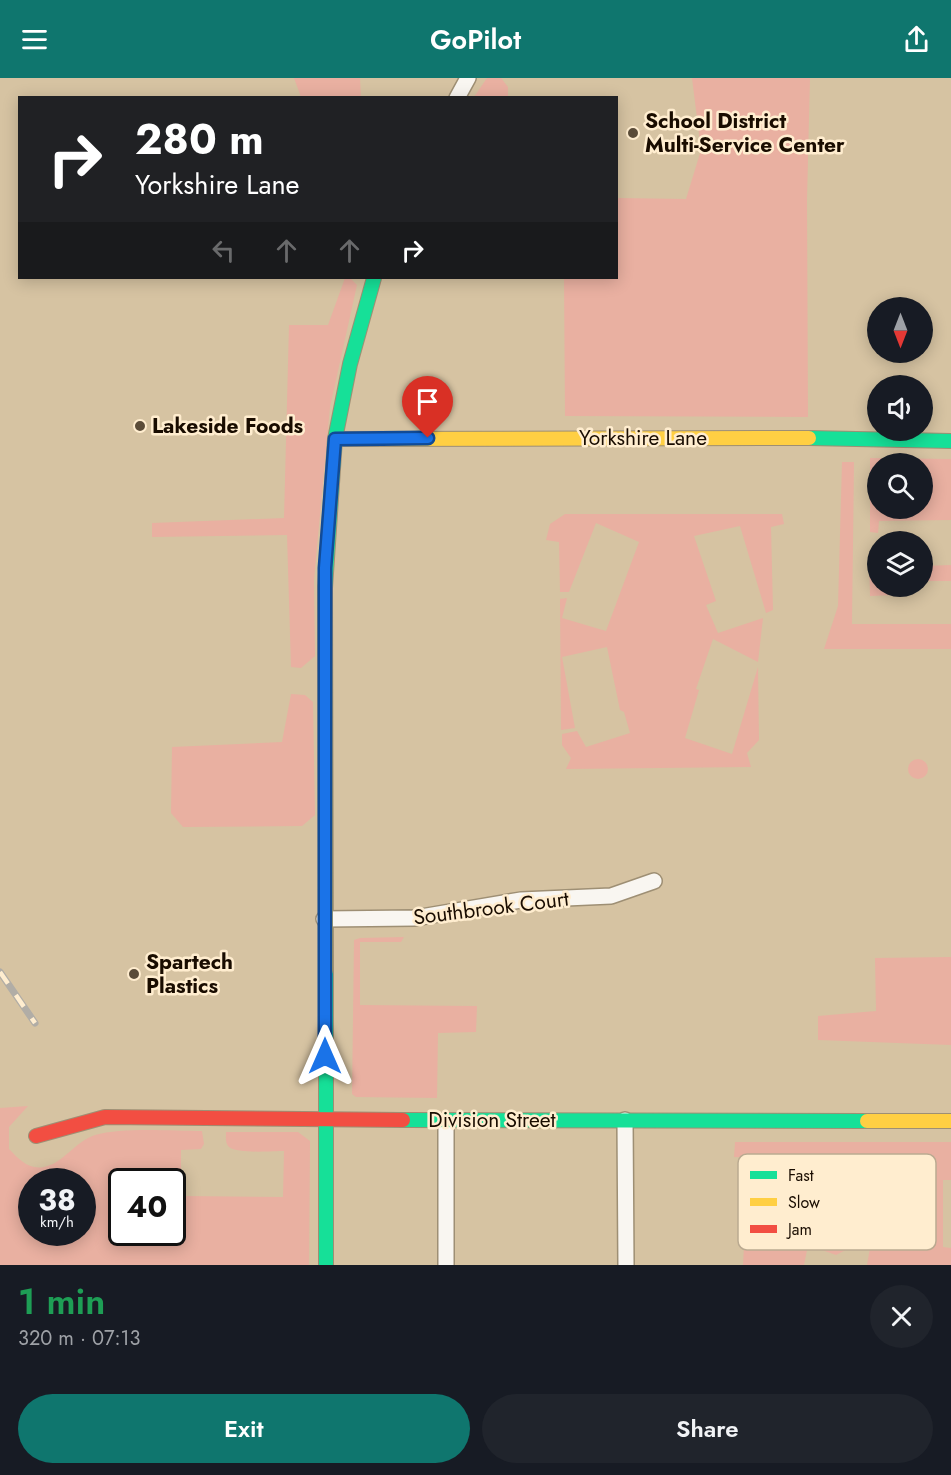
<!DOCTYPE html>
<meta charset="utf-8">
<style>
:root{--surface:#171b24;--page:#20242c;--text:#f1f3f6;--muted:#9ea1a6;--accent:#0f766e}
body{margin:0;font-family:Jost,sans-serif;background:var(--page);color:var(--text);height:100vh;display:flex;flex-direction:column;font-size:22px;white-space:nowrap}
*{box-sizing:border-box;margin:0}
p{font-size:20px;color:var(--muted)}
.icon{flex:none;width:33px;height:33px;fill:none;stroke:currentColor;stroke-width:2;stroke-linecap:round;stroke-linejoin:round}
.map{position:relative;height:1187px;overflow:hidden}
.drawer{display:flex;flex-direction:column;background:var(--surface);flex:1}
.drawer>*{flex:none}
.guide{position:absolute;left:18px;top:18px;width:600px;height:183px;border-radius:0px;box-shadow:0 3px 15px #0003;background:#202124;color:#fff;overflow:hidden}
.needle{width:39px;rotate:180deg}
.fabs{position:absolute;left:867px;top:219px;display:grid;gap:12px}
.fabs a{display:grid;place-items:center;width:66px;height:66px;border-radius:50%;background:var(--surface);box-shadow:0 3px 15px #0003;font-size:30px}
.speed{position:absolute;left:18px;top:1090px;display:flex;gap:12px;font-size:30px;font-weight:700;text-align:center}
.speed>*{display:grid;place-content:center;width:78px;height:78px;border-radius:50%;background:var(--surface);box-shadow:0 3px 15px #0003;line-height:1}
.speed small{font-size:15px;font-weight:400}
.speed .limit{border:3px solid #111;border-radius:9px;background:#fff;color:#111}
.pin{position:absolute;display:grid;place-items:center;width:51px;height:51px;color:#fff;margin:-62px -26px;border-radius:50% 50% 50% 0;rotate:-45deg;box-shadow:0 0 6px #0007}
.pin .icon{rotate:45deg}
.me{position:absolute;width:66px;margin:-33px;rotate:0deg;stroke-linejoin:round;filter:drop-shadow(0 0 4px #0008)}
.turn{display:flex;align-items:center;gap:21px;height:126px;padding:0 18px;font-size:27px}
.turn .icon{width:78px;height:78px;stroke-width:2.5}
.turn b{display:block;font-size:42px;line-height:51px}
.lanes{display:flex;align-items:center;height:57px;padding:0 18px;background:#0003;justify-content:center;gap:30px;direction:ltr}
.lanes .off{opacity:.35}
.round{display:grid;place-items:center;flex:none;width:63px;height:63px;border-radius:32px;background:var(--page)}
.head{display:flex;align-items:center;justify-content:space-between;height:102px;padding:0 18px}
h1{font-size:36px;font-weight:600;line-height:45px;color:#1e9e55}
.primary-button{display:flex;gap:12px;margin-top:auto;padding:12px 18px}
.primary-button a{flex:1;height:69px;border-radius:36px;background:var(--accent);color:#fff;font-size:24px;font-weight:600;line-height:69px;text-align:center}
.primary-button a+a{background:var(--page);color:var(--text)}
header{display:flex;justify-content:space-between;align-items:center;height:78px;padding:0 18px;background:var(--accent);color:#fff;font-size:27px;font-weight:600}
.map>svg:first-child{display:block}
.green{fill:#e9b0a1;fill-rule:evenodd}
.lines{fill:none;stroke-linecap:round;stroke-linejoin:round}
.street-casing{stroke:#9e8f74;stroke-width:18}
.fast-casing{stroke:#9e8f74;stroke-width:16}
.slow-casing{stroke:#9e8f74;stroke-width:16}
.jam-casing{stroke:#9e8f74;stroke-width:16}
.street{stroke:#f9f6f1;stroke-width:15}
.fast{stroke:#16e098;stroke-width:14}
.slow{stroke:#ffcf43;stroke-width:14}
.jam{stroke:#f24e42;stroke-width:14}
.rail-casing{stroke:#b1ada6;stroke-width:7}
.rail{stroke:#ffedcf;stroke-width:4.5;stroke-dasharray:14;stroke-linecap:butt}
.route-casing{stroke:#114b97;stroke-width:15}
.route{stroke:#1a73e8;stroke-width:10}
.poi-dot{fill:#5b4c39;stroke:#ffedcf;stroke-width:2}
.labels{text-anchor:middle;dominant-baseline:central;stroke-width:5;stroke-linejoin:round;paint-order:stroke}
.poi-label{font-size:21px;font-weight:bold;fill:#190c00;stroke:#ffedcf;text-anchor:start}
.street-label{font-size:21px;fill:#190c00;stroke:#ffedcf}
.key{fill:#ffedcf;stroke:#baaa91;stroke-width:1.5}
.key-label{font-size:16px;fill:#190c00}
</style>
<header><svg class="icon" aria-label="menu" viewBox="0 0 24 24"><path d="M4 6h16M4 12h16M4 18h16"/></svg>GoPilot<svg class="icon" aria-label="share" viewBox="0 0 24 24"><path d="M12 15V3M7 8l5-5 5 5M5 13v7h14v-7"/></svg></header>
<div class="map">
<svg width="951" height="1187" viewBox="0 0 951 1187">
<rect width="100%" height="100%" fill="#d6c3a2"/>
<!-- green -->
<g class="green">
<polygon points="294,0 360,0 361,19 301,19"/>
<polygon points="487,0 501,0 508,9 508,19 474,19"/>
<polygon points="692,0 810,0 807,122 808,339 565,338 564,200 616,200 617,120 686,121 701,72"/>
<polygon points="345,200 350,200 357,207 330,329 314,502 315,578 301,590 291,589 287,457 152,459 152,445 284,440 289,247 328,247"/>
<path d="M870,380L951,381V442L879,443L878,455L870,454ZM878,386H922V430H878Z"/>
<polygon points="842,384 854,384 852,546 951,546 951,571 824,571 838,528"/>
<polygon points="565,436 782,436 784,446 771,449 773,532 766,535 740,448 694,458 716,523 706,527 718,555 763,540 758,584 713,561 696,611 699,612 685,660 732,676 758,589 759,662 747,675 751,689 566,691 571,680 562,667 562,656 577,653 586,669 630,655 624,634 620,632 607,569 562,579 575,650 561,652 560,521 567,520 562,540 606,553 639,464 596,445 569,514 560,514 559,464 546,462 550,446"/>
<polygon points="869,477 877,477 878,508 895,509 894,517 870,518"/>
<polygon points="951,487 951,503 923,503 923,488"/>
<polygon points="291,616 305,617 313,624 315,737 302,748 183,749 171,735 172,669 282,664"/>
<circle cx="918" cy="691" r="10"/>
<polygon points="404,859 401,864 360,864 360,927 477,928 476,954 438,955 437,1020 356,1019 352,1016 354,862 360,860"/>
<polygon points="951,879 951,967 818,962 818,938 876,933 875,880"/>
<path d="M28,1028L9,1049V1071C19,1081 28,1092 44,1089C64,1085 74,1064 95,1057C122,1049 173,1053 202,1053L204,1066L201,1071L181,1072V1118L283,1119L284,1073C272,1073 238,1076 229,1069C225,1065 226,1059 226,1054H298L310,1063L309,1187H0V1030ZM32,1104H82V1155H32ZM122,1104H172V1155H122Z"/>
<polygon points="735,1064 951,1064 951,1102 943,1102 943,1169 951,1170 951,1187 867,1187 885,1085 734,1079"/>
<polygon points="748,1094 809,1120 863,1163 836,1177 808,1167 804,1187 743,1187"/>
</g>
<g class="lines">
<defs>
<g id="street">
<polyline points="457,20 468,0"/>
<polyline points="324,841 415,840 521,822 611,818 654,803"/>
<polyline points="625,1042 626,1187"/>
<polyline points="446,1187 446,1043"/>
</g>
<g id="fast">
<polyline points="809,360 951,363"/>
<polyline points="325,510 335,361 350,286 374,200"/>
<polyline points="326,892 326,1187"/>
<polyline points="403,1042 867,1043"/>
</g>
<g id="slow">
<polyline points="335,361 809,360"/>
<polyline points="325,510 326,892"/>
<polyline points="867,1043 951,1043"/>
</g>
<polyline id="jam" points="36,1058 105,1039 403,1042"/>
</defs>
<!-- street casing -->
<use href="#street" class="street-casing"/>
<!-- fast casing -->
<use href="#fast" class="fast-casing"/>
<!-- slow casing -->
<use href="#slow" class="slow-casing"/>
<!-- jam casing -->
<use href="#jam" class="jam-casing"/>
<!-- street -->
<use href="#street" class="street"/>
<!-- fast -->
<use href="#fast" class="fast"/>
<!-- slow -->
<use href="#slow" class="slow"/>
<!-- jam -->
<use href="#jam" class="jam"/>
<defs>
<polyline id="rail" points="0,894 35,945"/>
</defs>
<!-- rail casing -->
<use href="#rail" class="rail-casing"/>
<!-- rail -->
<use href="#rail" class="rail"/>
</g>
<g class="lines">
<defs>
<polyline id="route" points="325,978 325,490 335,361 428,360"/>
</defs>
<!-- route casing -->
<use href="#route" class="route-casing"/>
<!-- route -->
<use href="#route" class="route"/>
</g>
<!-- markers -->
<g class="poi-dot">
<circle cx="633" cy="55" r="6"/>
<circle cx="140" cy="348" r="6"/>
<circle cx="134" cy="896" r="6"/>
</g>
<g class="labels">
<!-- poi labels -->
<g class="poi-label">
<text x="645" y="43">School District<tspan x="645" dy="24">Multi-Service Center</tspan></text>
<text x="152" y="348">Lakeside Foods</text>
<text x="146" y="884">Spartech<tspan x="146" dy="24">Plastics</tspan></text>
</g>
<!-- street labels -->
<g class="street-label">
<text x="643" y="360">Yorkshire Lane</text>
<text transform="translate(491 830) rotate(-7)">Southbrook Court</text>
<text x="492" y="1042">Division Street</text>
</g>
</g>
<!-- legend -->
<rect x="738" y="1076" width="198" height="96" rx="9" class="key"/>
<rect x="750" y="1093" width="27" height="8" fill="#16e098"/>
<rect x="750" y="1120" width="27" height="8" fill="#ffcf43"/>
<rect x="750" y="1147" width="27" height="8" fill="#f24e42"/>
<g class="key-label">
<text x="788" y="1103">Fast</text>
<text x="788" y="1130">Slow</text>
<text x="788" y="1157">Jam</text>
</g>
</svg>
<div class="fabs">
<a><svg class="needle" viewBox="-14 -14 28 28"><path d="M0-13l5 13h-10z" fill="#e53935"/><path d="M0 13l5-13h-10z" fill="#9ea1a6"/></svg></a>
<a><svg class="icon" aria-label="sound" viewBox="0 0 24 24"><path d="M4 9h4l5-4v14l-5-4H4zM17 9q2 3 0 6"/></svg></a>
<a><svg class="icon" aria-label="search" viewBox="0 0 24 24"><circle cx="10" cy="10" r="6"/><path d="M15 15l6 6"/></svg></a>
<a><svg class="icon" aria-label="layers" viewBox="0 0 24 24"><path d="M12 4l9 5-9 5-9-5zM3 14l9 5 9-5"/></svg></a>
</div>
<div class="speed"><div>38<small>km/h</small></div><div class="limit">40</div></div>
<div class="pin" style="left:428px;top:360px;background:#d93025"><svg class="icon" aria-label="arrive" viewBox="0 0 24 24"><path d="M6 21V4h12l-3 4 3 4H6"/></svg></div>
<svg class="me" style="left:325px;top:978px" viewBox="-20 -20 40 40"><path d="M0-17L14 15 0 8-14 15z" fill="#1a73e8" stroke="#fff" stroke-width="4"/></svg>
<div class="guide">
<div class="turn"><svg class="icon" aria-label="right" viewBox="0 0 24 24"><path d="M7 20v-9h11M14 6l5 5-5 5"/></svg><div><b>280 m</b>Yorkshire Lane</div></div>
<div class="lanes"><svg class="icon off" aria-label="left" viewBox="0 0 24 24"><path d="M17 20v-9H6M10 6l-5 5 5 5"/></svg><svg class="icon off" aria-label="ahead" viewBox="0 0 24 24"><path d="M12 20V5M6 11l6-6 6 6"/></svg><svg class="icon off" aria-label="ahead" viewBox="0 0 24 24"><path d="M12 20V5M6 11l6-6 6 6"/></svg><svg class="icon" aria-label="right" viewBox="0 0 24 24"><path d="M7 20v-9h11M14 6l5 5-5 5"/></svg></div>
</div>
</div>
<section class="drawer">
<div class="head"><div><h1>1 min</h1><p>320 m · 07:13</p></div><a class="round"><svg class="icon" aria-label="close" viewBox="0 0 24 24"><path d="M6 6l12 12M18 6L6 18"/></svg></a></div>
<div class="primary-button"><a>Exit</a><a>Share</a></div>
</section>
